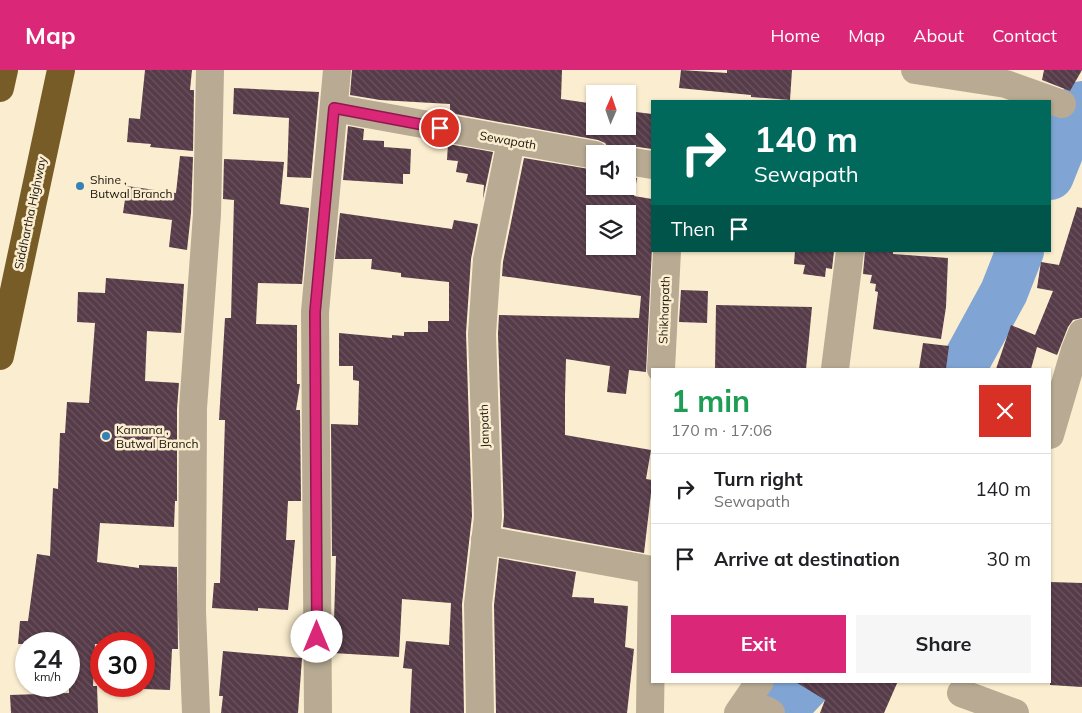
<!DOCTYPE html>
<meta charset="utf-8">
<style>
:root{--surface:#fff;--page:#f6f6f6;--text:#202124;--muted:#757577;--line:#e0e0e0;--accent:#db2777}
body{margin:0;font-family:Mulish,sans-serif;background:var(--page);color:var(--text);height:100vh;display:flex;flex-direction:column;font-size:19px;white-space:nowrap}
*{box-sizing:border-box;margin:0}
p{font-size:16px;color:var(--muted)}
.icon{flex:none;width:28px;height:28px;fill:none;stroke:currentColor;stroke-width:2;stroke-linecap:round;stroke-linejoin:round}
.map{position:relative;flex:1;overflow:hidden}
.details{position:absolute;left:651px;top:298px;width:400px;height:315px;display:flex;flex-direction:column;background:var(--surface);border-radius:0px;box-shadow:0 1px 4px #0004}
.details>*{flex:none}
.hud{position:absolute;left:651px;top:30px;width:400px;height:152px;border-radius:0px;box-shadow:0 1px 4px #0004;background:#00695c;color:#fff;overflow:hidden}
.needle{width:32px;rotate:2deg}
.fabs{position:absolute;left:586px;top:15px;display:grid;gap:10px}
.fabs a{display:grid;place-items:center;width:50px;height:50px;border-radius:0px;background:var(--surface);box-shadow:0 1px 4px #0004;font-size:25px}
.speed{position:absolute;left:15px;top:562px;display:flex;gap:10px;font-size:25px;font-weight:700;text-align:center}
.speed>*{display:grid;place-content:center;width:65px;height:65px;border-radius:50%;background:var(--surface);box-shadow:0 1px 4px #0004;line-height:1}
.speed small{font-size:12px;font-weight:400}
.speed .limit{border:8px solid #d22;background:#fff;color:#111}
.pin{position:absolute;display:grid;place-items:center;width:42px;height:42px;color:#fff;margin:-21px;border:2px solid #fff;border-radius:50%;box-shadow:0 1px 5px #0007}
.me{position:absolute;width:55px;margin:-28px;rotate:0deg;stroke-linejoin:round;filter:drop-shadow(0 0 4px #0008)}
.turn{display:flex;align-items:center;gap:18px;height:105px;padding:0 20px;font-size:22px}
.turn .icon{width:65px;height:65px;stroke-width:2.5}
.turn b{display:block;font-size:35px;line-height:42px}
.then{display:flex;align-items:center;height:48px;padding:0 20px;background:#0003;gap:10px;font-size:19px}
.round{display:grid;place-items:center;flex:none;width:52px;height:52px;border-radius:0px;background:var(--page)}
.summary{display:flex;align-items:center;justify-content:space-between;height:85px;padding:0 20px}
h1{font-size:30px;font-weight:700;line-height:38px;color:#1e9e55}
.cta{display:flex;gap:10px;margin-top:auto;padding:10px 20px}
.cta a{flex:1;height:58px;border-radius:0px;background:var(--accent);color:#fff;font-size:20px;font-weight:700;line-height:58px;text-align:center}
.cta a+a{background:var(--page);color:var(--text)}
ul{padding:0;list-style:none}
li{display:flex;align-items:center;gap:15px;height:70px;padding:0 20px;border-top:1px solid var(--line)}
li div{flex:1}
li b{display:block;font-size:19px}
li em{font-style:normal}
header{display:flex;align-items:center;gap:30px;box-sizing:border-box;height:70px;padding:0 25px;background:var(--accent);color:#fff}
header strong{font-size:24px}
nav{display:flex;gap:28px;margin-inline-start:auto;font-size:18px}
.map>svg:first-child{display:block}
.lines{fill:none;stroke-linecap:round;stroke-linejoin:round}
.river{stroke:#80a5d4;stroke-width:48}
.building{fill:url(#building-back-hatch);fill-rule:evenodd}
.minor{stroke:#b8aa93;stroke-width:28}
.highway{stroke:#785c27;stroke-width:28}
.route-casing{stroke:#8e194d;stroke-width:12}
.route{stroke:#db2777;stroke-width:9}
.poi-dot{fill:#3680b4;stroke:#fbedcf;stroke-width:2}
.labels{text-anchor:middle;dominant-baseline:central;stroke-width:5;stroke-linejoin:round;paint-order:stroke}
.street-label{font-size:12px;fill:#1b160c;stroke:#fbedcf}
.poi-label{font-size:12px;fill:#1b160c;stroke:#fbedcf;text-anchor:start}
</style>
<header>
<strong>Map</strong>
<nav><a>Home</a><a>Map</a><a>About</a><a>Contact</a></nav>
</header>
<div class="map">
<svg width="1082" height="643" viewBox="0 0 1082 643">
<defs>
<pattern id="building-back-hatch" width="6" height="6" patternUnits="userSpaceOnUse" patternTransform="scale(1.25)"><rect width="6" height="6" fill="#563b48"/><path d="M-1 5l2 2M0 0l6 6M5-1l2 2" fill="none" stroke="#6a545e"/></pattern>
</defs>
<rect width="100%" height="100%" fill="#fbedcf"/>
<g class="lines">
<!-- river -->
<g class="river">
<polyline points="1050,106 1073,48 1082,35"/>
<polyline points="962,299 1004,222 1020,181"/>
<polyline points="762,643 766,640 796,626 810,611"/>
</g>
</g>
<!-- building -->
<g class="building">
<polygon points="145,0 192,0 190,20 194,20 193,81 150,77 151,74 127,72 129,48 140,49"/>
<polygon points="352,0 562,0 561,29 595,34 595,56 628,56 628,41 652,44 652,79 631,76 623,76 615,84 610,84 609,79 605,73 598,70 450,43 450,34 380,30 350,25"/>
<polygon points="681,0 727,3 727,0 792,0 790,30 751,27 751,25 679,18"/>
<polygon points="1044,0 1082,0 1070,21 1042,10"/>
<polygon points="234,18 319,22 311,108 287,107 289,48 233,44"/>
<polygon points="348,56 364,59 363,70 384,71 384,77 411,79 410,104 403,104 403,114 343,110"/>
<polygon points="448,74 493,82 483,129 484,115 466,112 468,104 456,102 458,91 447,90"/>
<polygon points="180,86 193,87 191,143 187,180 169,177 172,150 123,143 127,116 176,123"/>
<path d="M524,88L595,100V116H628V107L637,108L634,126L652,129V177L646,302L629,300L626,324L607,322L610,296L566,289L565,326V365L651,380L646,409L652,410V415L644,483L503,457L504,446L498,264L499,245L639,248L641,226L502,206L503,192ZM595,144H628V176H595Z"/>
<polygon points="224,89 284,92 280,134 309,138 302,214 258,213 256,254 297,255 297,314 300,314 296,340 300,340 301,431 288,431 286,470 295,470 288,540 258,538 258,541 212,538 214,513 220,513 225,350 219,350 225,248 231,248 234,130 223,129"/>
<polygon points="1077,137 1082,138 1082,248 1073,250 1068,257 1057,285 1037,277 1031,299 996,299 1011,255 1035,265 1053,221 1037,218 1041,192 1059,195"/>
<polygon points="340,143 452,159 454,150 478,154 471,189 466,263 472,446 462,534 464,643 410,643 412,599 403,598 406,571 449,575 451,533 402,529 399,587 333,583 336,486 332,486 331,354 358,355 359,311 353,310 353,296 339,296 339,263 392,268 392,265 404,266 404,262 428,262 428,251 449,251 449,212 401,207 401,203 371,199 372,189 335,189"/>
<polygon points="795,181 834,181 832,199 826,198 825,207 803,204 805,195 794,194"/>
<polygon points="865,181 893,181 893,184 948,188 946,237 941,269 873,259 878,222 875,221 876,214 870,213 872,205 863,204"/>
<polygon points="106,208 184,214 181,263 147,261 145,311 179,313 177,339 177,431 175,431 174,457 100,453 97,492 139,498 139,495 177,497 178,579 172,579 170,620 144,619 144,574 95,574 93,616 97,616 98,643 11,643 10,625 69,623 69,574 18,574 20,551 28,551 37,484 50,486 53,418 58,419 60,363 65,363 67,332 89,333 95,253 77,252 78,222 105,223"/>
<polygon points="681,220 708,221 707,253 679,252"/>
<polygon points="716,235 812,237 806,299 715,299"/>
<polygon points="923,273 949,276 946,299 919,299"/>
<polygon points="499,488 576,502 572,527 594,528 594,533 628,536 625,577 634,579 627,643 496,643 494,535"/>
<polygon points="1050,512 1082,513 1082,617 1050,615"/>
<polygon points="223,581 302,588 298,643 221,643 223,626 219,626"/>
<polygon points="794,611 898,611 884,643 820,643 825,630"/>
</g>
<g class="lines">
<!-- minor -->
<g class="minor">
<polyline points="915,0 1006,14 1062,34"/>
<polyline points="334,38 595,85"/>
<polyline points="628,91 652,95"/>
<polyline points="661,299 667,181"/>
<polyline points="835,299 850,181"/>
<polyline points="1050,365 1075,280 1082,263"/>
<polyline points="485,470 652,500"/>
<polyline points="961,623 1015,643"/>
<polyline points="196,643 192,541 193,338 207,144 210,0"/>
<polyline points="318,643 315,242 337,0"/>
<polyline points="480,643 478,534 488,447 482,264 487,190 511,71"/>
<polyline points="650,643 652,503"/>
<polyline points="738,643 760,611"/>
<polyline points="751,643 766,640 771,643"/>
</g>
<!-- highway -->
<g class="highway">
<polyline points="0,18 4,0"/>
<polyline points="0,286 61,0"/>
</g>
</g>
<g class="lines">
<defs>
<polyline id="route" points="317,567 315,242 334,38 440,58"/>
</defs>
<!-- route casing -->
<use href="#route" class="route-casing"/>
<!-- route -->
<use href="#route" class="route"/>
</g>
<!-- markers -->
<g class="poi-dot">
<circle cx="80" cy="116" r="5"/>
<circle cx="106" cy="366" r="5"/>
</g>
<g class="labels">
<!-- street labels -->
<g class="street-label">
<text transform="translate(508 70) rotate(10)">Sewapath</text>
<text transform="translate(30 143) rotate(-78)">Siddhartha Highway</text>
<text transform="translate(664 240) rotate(-88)">Shikharpath</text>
<text transform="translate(484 356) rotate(-92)">Janpath</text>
</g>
<!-- poi labels -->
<g class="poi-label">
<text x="90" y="109">Shine ,<tspan x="90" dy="14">Butwal Branch</tspan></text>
<text x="116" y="359">Kamana ,<tspan x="116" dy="14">Butwal Branch</tspan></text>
</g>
</g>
</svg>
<div class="fabs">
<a><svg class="needle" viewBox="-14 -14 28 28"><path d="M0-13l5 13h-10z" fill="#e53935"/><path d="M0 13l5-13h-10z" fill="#757577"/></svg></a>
<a><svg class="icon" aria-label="sound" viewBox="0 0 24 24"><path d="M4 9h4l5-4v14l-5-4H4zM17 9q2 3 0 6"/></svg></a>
<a><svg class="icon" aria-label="layers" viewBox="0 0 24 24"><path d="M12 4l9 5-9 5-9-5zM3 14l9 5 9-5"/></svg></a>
</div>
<div class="speed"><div>24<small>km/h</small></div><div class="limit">30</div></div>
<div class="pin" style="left:440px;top:58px;background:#d93025"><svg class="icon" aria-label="arrive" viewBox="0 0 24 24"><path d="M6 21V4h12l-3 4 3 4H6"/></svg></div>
<svg class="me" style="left:317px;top:567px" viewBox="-20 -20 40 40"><circle r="19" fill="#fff"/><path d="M0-13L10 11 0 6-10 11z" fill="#db2777"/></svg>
<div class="hud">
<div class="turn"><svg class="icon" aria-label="right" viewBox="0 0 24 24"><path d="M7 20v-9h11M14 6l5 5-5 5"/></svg><div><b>140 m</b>Sewapath</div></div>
<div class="then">Then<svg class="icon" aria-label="arrive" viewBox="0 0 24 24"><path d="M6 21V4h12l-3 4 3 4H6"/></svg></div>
</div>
<section class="details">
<div class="summary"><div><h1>1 min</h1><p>170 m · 17:06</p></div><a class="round" style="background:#d93025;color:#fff"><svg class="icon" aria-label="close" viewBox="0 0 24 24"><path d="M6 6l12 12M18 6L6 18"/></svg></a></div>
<ul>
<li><svg class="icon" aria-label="right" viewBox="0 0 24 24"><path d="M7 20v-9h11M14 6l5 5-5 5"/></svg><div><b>Turn right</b><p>Sewapath</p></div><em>140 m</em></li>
<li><svg class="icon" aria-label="arrive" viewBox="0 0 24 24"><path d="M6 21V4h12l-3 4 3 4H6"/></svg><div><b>Arrive at destination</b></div><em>30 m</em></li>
</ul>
<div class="cta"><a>Exit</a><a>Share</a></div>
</section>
</div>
